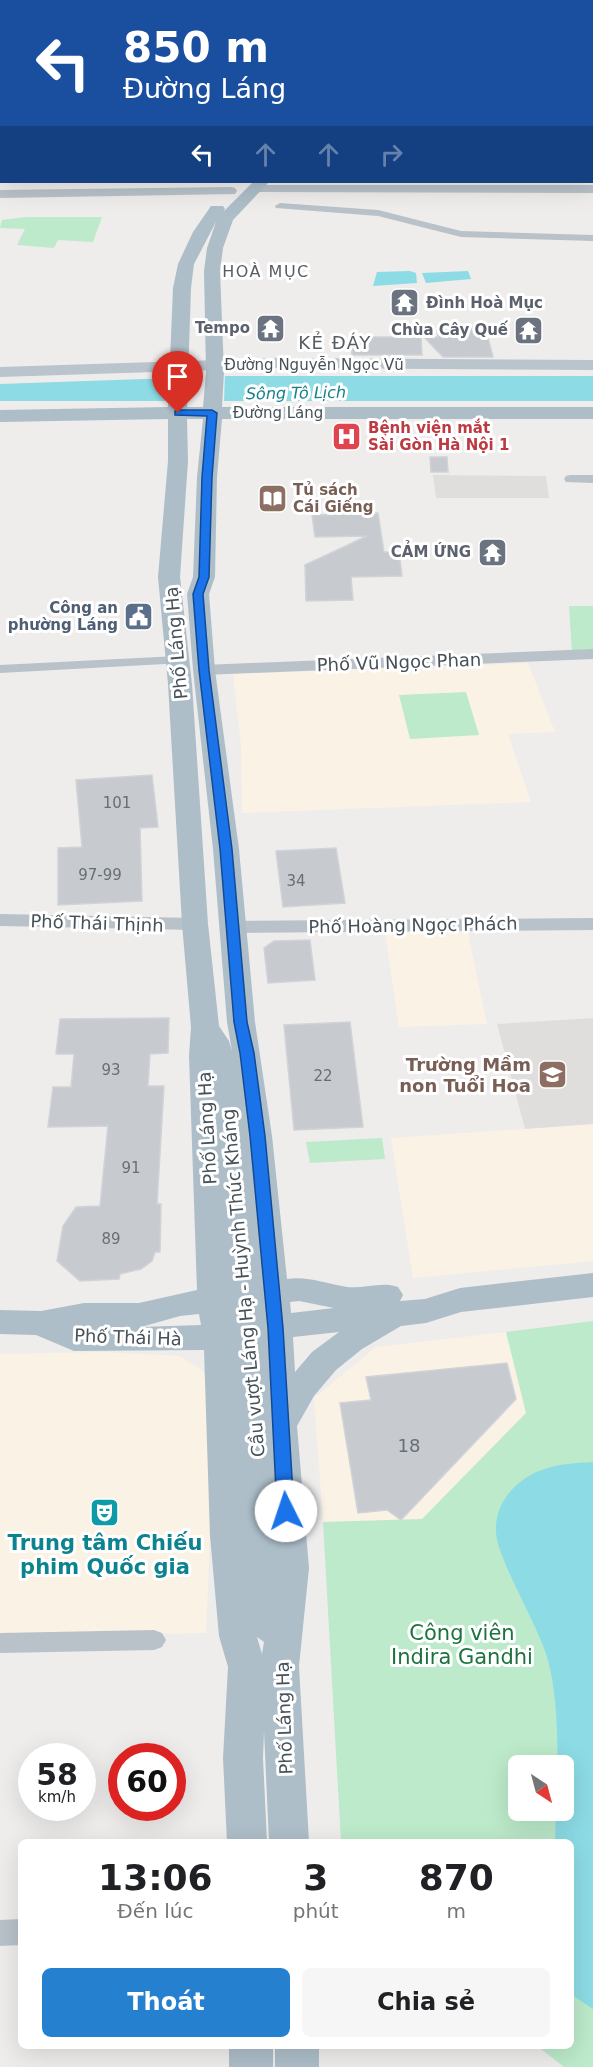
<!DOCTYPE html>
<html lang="vi">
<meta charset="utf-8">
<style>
:root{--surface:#fff;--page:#f6f6f6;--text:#202124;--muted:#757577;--accent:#2580cf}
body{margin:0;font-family:"DejaVu Sans",sans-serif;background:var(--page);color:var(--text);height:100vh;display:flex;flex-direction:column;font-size:22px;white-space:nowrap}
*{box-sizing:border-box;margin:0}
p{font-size:20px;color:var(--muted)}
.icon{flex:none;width:33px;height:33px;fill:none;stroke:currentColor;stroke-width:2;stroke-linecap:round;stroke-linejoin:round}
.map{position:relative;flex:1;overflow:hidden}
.sheet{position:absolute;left:18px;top:1839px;width:556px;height:210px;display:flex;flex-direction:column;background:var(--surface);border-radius:9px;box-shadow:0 6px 24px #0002}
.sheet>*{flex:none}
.hud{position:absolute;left:0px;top:0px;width:594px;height:183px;box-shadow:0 6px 24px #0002;background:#1a4fa0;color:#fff;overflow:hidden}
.needle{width:39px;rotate:144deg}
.buttons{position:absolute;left:508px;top:1755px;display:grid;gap:12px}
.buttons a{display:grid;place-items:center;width:66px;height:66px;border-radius:9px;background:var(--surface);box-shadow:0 6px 24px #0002;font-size:30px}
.speed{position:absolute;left:18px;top:1743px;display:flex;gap:12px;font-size:30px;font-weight:700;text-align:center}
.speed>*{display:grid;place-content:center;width:78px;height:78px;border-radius:50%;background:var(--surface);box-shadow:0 6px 24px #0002;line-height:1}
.speed small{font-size:15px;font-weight:400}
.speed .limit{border:9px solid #d22;background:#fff;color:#111}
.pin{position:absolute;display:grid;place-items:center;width:51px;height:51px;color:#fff;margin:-62px -26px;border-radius:50% 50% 50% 0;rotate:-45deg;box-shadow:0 0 6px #0007}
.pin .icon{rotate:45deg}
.me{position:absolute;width:66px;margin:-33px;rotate:356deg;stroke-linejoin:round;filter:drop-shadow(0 0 4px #0008)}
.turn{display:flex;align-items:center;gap:21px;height:126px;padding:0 24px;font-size:27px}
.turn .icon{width:78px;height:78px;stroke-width:2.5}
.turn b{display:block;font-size:42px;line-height:51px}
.lanes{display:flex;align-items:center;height:57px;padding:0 24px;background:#0003;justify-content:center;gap:30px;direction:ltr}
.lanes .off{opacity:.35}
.eta{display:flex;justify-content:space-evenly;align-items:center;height:102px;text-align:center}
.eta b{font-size:36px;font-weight:600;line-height:42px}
.button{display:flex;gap:12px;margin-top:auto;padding:12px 24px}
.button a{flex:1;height:69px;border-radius:9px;background:var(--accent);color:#fff;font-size:24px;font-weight:600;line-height:69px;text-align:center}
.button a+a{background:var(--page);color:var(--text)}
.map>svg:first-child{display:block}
.commercial{fill:#faf2e5}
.education{fill:#e0dddd}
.green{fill:#bceaca;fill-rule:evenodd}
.water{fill:#8cdbe5}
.pier{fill:#efecec}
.building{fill:#c7cacf;stroke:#d0d3d7;stroke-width:1.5}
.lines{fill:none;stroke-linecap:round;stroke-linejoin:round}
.minor{fill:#b8c2c8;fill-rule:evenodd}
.tertiary{fill:#b8c2c8;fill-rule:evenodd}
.secondary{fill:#b9c4cd;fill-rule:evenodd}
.primary{fill:#adbec9;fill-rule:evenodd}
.route{fill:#1a73e8;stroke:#114b97;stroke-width:1.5}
.labels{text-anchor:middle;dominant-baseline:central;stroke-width:6;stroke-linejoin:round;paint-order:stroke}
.far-worship-label{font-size:15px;font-weight:bold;fill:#5b616d;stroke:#fff;text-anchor:end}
.far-street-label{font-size:15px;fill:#465158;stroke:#fff}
.far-health-label{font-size:15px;font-weight:bold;fill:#be3a42;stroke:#fff;text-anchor:start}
.far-education-label{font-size:15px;font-weight:bold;fill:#785e54;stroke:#fff;text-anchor:start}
.far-service-label{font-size:15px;font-weight:bold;fill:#4e5e75;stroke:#fff;text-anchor:end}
.number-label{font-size:15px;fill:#666f76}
.far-neighbourhood-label{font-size:16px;letter-spacing:1.5px;fill:#595d60;stroke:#fff}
.far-water-label{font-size:16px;font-style:italic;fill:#16808d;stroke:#fff}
.far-quarter-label{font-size:18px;letter-spacing:1.5px;fill:#595d60;stroke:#fff}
.street-label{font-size:18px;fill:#465158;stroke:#fff}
.education-label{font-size:18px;font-weight:bold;fill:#785e54;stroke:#fff;text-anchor:end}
.near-number-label{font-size:18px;fill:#666f76}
.near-culture-label{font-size:21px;font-weight:bold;fill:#0d838f;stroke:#fff}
.near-park-label{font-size:21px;fill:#1d733f;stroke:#fff}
</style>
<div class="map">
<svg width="593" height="2067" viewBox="0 0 593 2067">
<rect width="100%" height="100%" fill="#efecec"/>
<!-- commercial -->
<g class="commercial">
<polygon points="528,663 555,732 508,734 531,802 242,813 241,745 233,674"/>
<polygon points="467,929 487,1024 399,1027 385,932"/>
<polygon points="593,1124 593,1261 413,1278 391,1138"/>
<polygon points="506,1332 527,1413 422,1520 323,1522 314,1398 376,1347"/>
<polygon points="102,1352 180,1356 203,1371 216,1391 206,1633 0,1636 0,1354"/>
</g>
<!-- education -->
<g class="education">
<polygon points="433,475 546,476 549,498 436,498"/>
<polygon points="593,1018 593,1124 525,1129 497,1024"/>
</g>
<!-- green -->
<g class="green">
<polygon points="26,217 102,217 93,242 58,240 54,248 17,245 25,229 0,228 2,220"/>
<polygon points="569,606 593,606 593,651 572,653"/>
<polygon points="466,692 479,735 410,739 399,695"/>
<polygon points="382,1138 385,1159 310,1163 306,1142"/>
<path d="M593,1321V2067H564L537,2046H572V1842H341L323,1522L422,1519L526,1413L506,1332ZM519,1766H564V1810H519Z"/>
</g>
<!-- water -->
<g class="water">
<polygon points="410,271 416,273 417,283 373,286 377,272"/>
<polygon points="468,271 471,279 426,283 422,273"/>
<polygon points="230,376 593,376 593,401 0,401 0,384"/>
<path d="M593,1462V2009L572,1995V1842H555L556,1811L564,1810V1766L558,1765C557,1728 557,1683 544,1648C531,1614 511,1582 499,1547C488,1514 508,1484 539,1471C556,1464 575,1463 593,1462Z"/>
</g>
<!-- pier -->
<polygon class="pier" points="225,373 224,403 165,403 166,376"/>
<!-- building -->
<g class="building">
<polygon points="485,326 493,357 443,357 424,337 438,337 437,331"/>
<polygon points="351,337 421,337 422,355 352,355"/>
<polygon points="430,457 447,457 448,472 431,472"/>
<polygon points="378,513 384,552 399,552 402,576 351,577 353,600 306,601 305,565 367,536 315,537 312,515"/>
<polygon points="152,775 158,827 140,828 142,901 58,905 58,848 82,847 76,780"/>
<polygon points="336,848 345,903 283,907 276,851"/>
<polygon points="310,940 315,980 268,983 264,948 274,941"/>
<polygon points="169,1018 168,1053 150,1054 148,1086 164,1086 157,1204 161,1204 160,1252 155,1252 152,1261 141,1269 120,1274 119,1279 80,1281 57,1261 63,1226 76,1207 100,1206 108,1126 48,1127 53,1087 71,1087 74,1054 56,1054 60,1019"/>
<polygon points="350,1022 363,1127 294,1130 284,1025"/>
<polygon points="507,1363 516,1399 401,1520 387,1510 358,1513 340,1403 371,1400 366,1377"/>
</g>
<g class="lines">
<!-- minor -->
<g class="minor">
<polygon points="197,0 206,0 196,2"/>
<polygon points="535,0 544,0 534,2"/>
<rect x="592" y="33" width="1" height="6"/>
<polygon points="280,203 378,210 461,231 593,235 593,241 461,237 378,216 276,208 275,206"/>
<polygon points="570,475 593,475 593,483 566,482 564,479 566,476"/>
<polygon points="178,656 185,660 183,663 0,673 0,665"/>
<polygon points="154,1630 162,1633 166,1640 162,1647 154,1650 0,1653 0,1633"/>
<polygon points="21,1919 21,1945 0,1946 0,1920"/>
</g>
<!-- tertiary -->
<g class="tertiary">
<polygon points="78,0 91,0 92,2 79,2"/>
<rect x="592" y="92" width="1" height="6"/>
<polygon points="255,185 593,185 593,193 251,192 249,189 251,186"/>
<polygon points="231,187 235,188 237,191 235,194 0,198 0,190"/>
<polygon points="593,649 593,659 204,675 198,674 195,670 198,666 204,665"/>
<polygon points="0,914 195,918 202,919 206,924 202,929 195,930 0,926"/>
<polygon points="593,918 593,930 233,933 225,932 222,927 225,922 233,921"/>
</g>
<!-- secondary -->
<g class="secondary">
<polygon points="319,0 400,0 401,2 318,2"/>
<rect x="592" y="13" width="1" height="6"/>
<polygon points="279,358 593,360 593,370 279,368 0,377 0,367"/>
</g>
<!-- primary -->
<g class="primary">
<polygon points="403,0 416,0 402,2"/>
<polygon points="427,0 439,0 426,2"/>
<path d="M253,182H269L233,220L223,248L220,271L224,372L222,407H593V419H222L217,477L215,577L209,594L215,670L239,849L255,1022L272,1136L287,1279C308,1276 327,1284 347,1287C365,1289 381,1281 398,1287L403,1295L400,1301L425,1299L460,1288L593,1273V1297L461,1312L426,1323L401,1326L362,1349L336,1370L314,1396L297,1426L309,1568L299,1666L309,1842H269L264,1731L263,1758L267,1842H227L223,1758L228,1667L219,1636L210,1536L204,1350L74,1351L36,1335L0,1334V1310L41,1311L84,1303H139L197,1290L189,1056L191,1027L182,924L168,684L158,577L168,461V419L0,422V410L168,407L173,288L178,264L193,232L211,206H223L225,209L223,212ZM216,222L207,248L204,271L206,372L203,407H187L191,288L194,264ZM187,419H203L197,477L193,577L187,594L193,670L213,849L227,1022L232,1051L229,1041L219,1026L208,924L192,684L180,577L188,461ZM299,1301L334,1308L291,1313L290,1302ZM199,1314L201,1325L141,1327L180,1316ZM339,1332L312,1352L295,1372L293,1337ZM257,1637L264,1642L262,1654Z"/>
<rect x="229" y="2046" width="44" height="21"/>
<rect x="275" y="2046" width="44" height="21"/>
</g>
</g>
<!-- route -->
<polygon class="route" points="178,410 212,410 217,413 212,477 209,577 203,594 209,670 232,849 247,1022 254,1053 265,1136 283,1328 294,1511 292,1516 286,1518 280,1516 277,1511 268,1328 250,1136 240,1053 234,1022 220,849 199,670 193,594 199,577 202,477 207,416 175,415 175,411"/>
<!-- icons -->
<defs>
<symbol id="temple-square" viewBox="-11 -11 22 22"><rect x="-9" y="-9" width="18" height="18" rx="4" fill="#6b7280" stroke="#fff"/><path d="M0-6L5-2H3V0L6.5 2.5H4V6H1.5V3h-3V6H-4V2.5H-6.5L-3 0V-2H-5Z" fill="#fff"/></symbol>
<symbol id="hospital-square" viewBox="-11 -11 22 22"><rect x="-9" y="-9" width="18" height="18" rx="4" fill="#e0444e" stroke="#fff"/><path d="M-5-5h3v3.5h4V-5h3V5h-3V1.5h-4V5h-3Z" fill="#fff"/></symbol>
<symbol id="library-square" viewBox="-11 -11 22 22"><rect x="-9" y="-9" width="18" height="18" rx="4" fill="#8d6e63" stroke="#fff"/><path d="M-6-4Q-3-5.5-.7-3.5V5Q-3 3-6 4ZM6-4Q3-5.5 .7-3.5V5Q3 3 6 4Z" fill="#fff"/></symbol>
<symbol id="civic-square" viewBox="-11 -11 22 22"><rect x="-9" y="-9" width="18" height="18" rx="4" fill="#5c6f8a" stroke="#fff"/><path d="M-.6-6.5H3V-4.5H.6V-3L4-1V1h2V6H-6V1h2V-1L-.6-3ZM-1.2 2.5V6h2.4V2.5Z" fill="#fff"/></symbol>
<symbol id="school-square" viewBox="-11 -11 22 22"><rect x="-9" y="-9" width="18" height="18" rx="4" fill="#8d6e63" stroke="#fff"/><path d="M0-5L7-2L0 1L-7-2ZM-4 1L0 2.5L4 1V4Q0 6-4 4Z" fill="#fff"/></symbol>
<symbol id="theatre-square" viewBox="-11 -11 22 22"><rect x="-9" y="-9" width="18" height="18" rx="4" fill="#0f9aa8" stroke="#fff"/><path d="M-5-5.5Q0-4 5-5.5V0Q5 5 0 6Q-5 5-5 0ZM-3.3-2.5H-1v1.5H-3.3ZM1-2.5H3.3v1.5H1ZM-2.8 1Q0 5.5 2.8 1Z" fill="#fff"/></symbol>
</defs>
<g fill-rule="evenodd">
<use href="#temple-square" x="388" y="286" width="33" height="33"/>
<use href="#temple-square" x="254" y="312" width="33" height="33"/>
<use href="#temple-square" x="512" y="314" width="33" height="33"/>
<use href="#hospital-square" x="330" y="420" width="33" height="33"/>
<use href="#library-square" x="256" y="482" width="33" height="33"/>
<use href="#temple-square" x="476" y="536" width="33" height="33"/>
<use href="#civic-square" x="122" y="600" width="33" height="33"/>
<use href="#school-square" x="536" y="1058" width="33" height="33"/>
<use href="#theatre-square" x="88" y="1496" width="33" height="33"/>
</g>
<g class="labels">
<!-- far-worship labels -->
<g class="far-worship-label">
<text x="426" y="303" text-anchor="start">Đình Hoà Mục</text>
<text x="250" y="328">Tempo</text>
<text x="508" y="330">Chùa Cây Quế</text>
<text x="471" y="552">CẢM ỨNG</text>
</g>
<!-- far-street labels -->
<g class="far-street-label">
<text x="314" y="365">Đường Nguyễn Ngọc Vũ</text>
<text x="278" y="413">Đường Láng</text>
</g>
<!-- far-health labels -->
<g class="far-health-label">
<text x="368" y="428">Bệnh viện mắt<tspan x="368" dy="17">Sài Gòn Hà Nội 1</tspan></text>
</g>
<!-- far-education labels -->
<g class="far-education-label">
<text x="293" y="490">Tủ sách<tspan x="293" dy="17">Cái Giếng</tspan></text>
</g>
<!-- far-service labels -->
<g class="far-service-label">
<text x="118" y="608">Công an<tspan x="118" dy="17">phường Láng</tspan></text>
</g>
<!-- number labels -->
<g class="number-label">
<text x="117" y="803">101</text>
<text x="100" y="875">97-99</text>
<text x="296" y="881">34</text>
<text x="111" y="1070">93</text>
<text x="323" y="1076">22</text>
<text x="131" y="1168">91</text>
<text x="111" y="1239">89</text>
</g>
<!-- far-neighbourhood labels -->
<g class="far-neighbourhood-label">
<text x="266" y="271">HOÀ MỤC</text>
</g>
<!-- far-water labels -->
<g class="far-water-label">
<text transform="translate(296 393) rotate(-1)">Sông Tô Lịch</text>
</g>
<!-- far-quarter labels -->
<g class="far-quarter-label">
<text x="335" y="342">KẺ ĐÁY</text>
</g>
<!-- street labels -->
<g class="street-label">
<text transform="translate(176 643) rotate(-95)">Phố Láng Hạ</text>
<text transform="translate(399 662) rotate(-2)">Phố Vũ Ngọc Phan</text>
<text transform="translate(97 923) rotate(2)">Phố Thái Thịnh</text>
<text transform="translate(413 925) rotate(-1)">Phố Hoàng Ngọc Phách</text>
<text transform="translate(207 1128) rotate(-93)">Phố Láng Hạ</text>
<text transform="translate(243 1283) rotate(-95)">Cầu vượt Láng Hạ - Huỳnh Thúc Kháng</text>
<text transform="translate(128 1337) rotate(2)">Phố Thái Hà</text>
<text transform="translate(284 1718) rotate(-92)">Phố Láng Hạ</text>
</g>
<!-- education labels -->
<g class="education-label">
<text x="531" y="1064">Trường Mầm<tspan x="531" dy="21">non Tuổi Hoa</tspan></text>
</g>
<!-- near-number labels -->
<g class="near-number-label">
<text x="409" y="1445">18</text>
</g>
<!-- near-culture labels -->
<g class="near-culture-label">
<text x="105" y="1543">Trung tâm Chiếu<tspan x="105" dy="24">phim Quốc gia</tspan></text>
</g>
<!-- near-park labels -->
<g class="near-park-label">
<text x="462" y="1633">Công viên<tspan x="462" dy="24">Indira Gandhi</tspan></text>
</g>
</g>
</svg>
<div class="buttons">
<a><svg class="needle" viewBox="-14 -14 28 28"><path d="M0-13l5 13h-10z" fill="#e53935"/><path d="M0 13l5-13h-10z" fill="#757577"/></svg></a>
</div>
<div class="speed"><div>58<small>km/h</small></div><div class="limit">60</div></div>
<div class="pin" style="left:178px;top:413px;background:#d93025"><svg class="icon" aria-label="arrive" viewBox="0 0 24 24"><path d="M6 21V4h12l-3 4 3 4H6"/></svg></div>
<svg class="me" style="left:286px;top:1511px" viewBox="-20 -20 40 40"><circle r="19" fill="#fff"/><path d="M0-13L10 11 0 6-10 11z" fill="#1a73e8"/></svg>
<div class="hud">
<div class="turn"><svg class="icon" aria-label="left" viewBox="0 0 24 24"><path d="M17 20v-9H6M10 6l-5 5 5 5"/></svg><div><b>850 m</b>Đường Láng</div></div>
<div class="lanes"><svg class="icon" aria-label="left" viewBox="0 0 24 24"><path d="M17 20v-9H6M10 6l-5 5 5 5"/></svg><svg class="icon off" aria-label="ahead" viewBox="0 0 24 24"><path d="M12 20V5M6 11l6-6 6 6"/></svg><svg class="icon off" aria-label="ahead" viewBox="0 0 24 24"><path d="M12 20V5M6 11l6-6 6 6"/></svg><svg class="icon off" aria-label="right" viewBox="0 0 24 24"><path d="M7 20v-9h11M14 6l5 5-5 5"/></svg></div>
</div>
<section class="sheet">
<div class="eta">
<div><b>13:06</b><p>Đến lúc</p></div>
<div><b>3</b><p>phút</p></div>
<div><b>870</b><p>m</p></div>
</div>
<div class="button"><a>Thoát</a><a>Chia sẻ</a></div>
</section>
</div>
